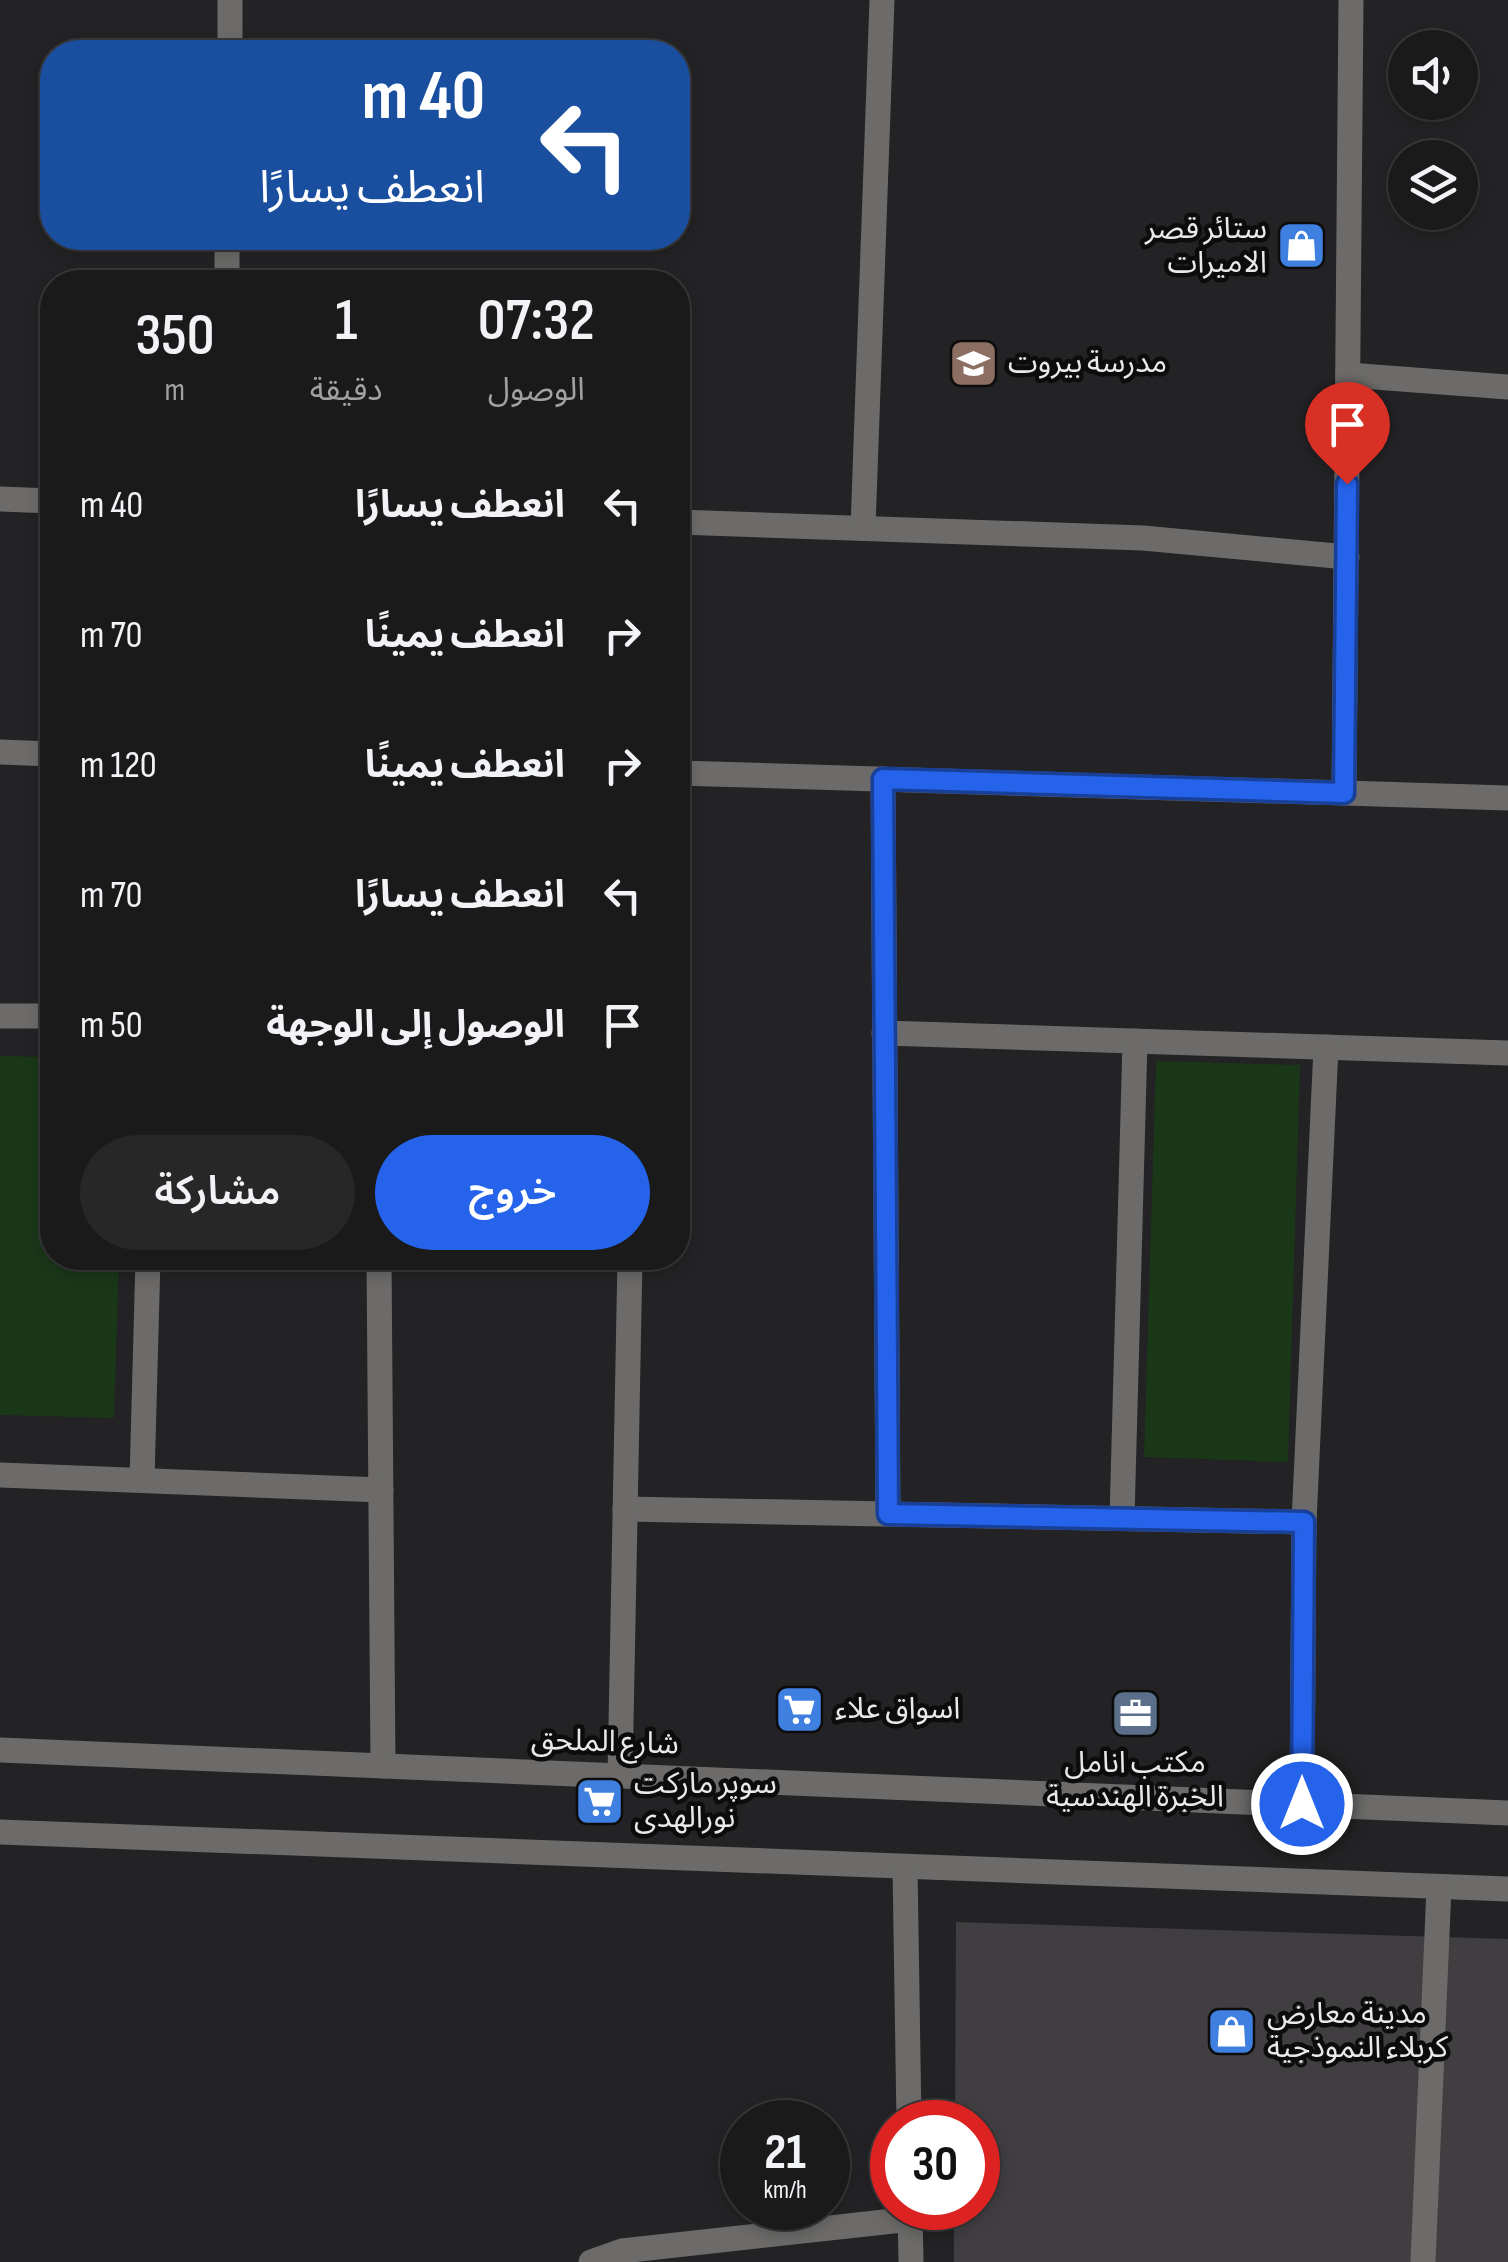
<!DOCTYPE html>
<html lang="ar">
<meta charset="utf-8">
<style>
:root{--surface:#1a1a1b;--page:#272728;--text:#f1f3f6;--muted:#9fa1a3;--line:#38383a;--accent:#2563eb}
body{margin:0;font-family:"Sofia Sans Condensed","Noto Sans Arabic",sans-serif;background:var(--page);color:var(--text);direction:rtl;height:100vh;display:flex;flex-direction:column;font-size:38px;white-space:nowrap}
*{box-sizing:border-box;margin:0}
p{font-size:32px;color:var(--muted)}
.icon{flex:none;width:55px;height:55px;fill:none;stroke:currentColor;stroke-width:2;stroke-linecap:round;stroke-linejoin:round}
.map{position:relative;flex:1;overflow:hidden;direction:ltr}
.details{position:absolute;left:40px;top:270px;width:650px;height:1000px;display:flex;flex-direction:column;background:var(--surface);border-radius:40px;box-shadow:0 5px 15px #0003,0 0 0 2px var(--line);direction:rtl}
.details>*{flex:none}
.guide{position:absolute;left:40px;top:40px;width:650px;height:210px;border-radius:40px;box-shadow:0 5px 15px #0003,0 0 0 2px var(--line);direction:rtl;background:#1a4fa0;color:#fff;overflow:hidden}
.tools{position:absolute;left:1388px;top:30px;display:grid;gap:20px}
.tools a{display:grid;place-items:center;width:90px;height:90px;border-radius:50%;background:var(--surface);box-shadow:0 5px 15px #0003,0 0 0 2px var(--line);font-size:50px}
.speed{position:absolute;left:720px;top:2100px;display:flex;gap:20px;font-size:50px;font-weight:700;text-align:center}
.speed>*{display:grid;place-content:center;width:130px;height:130px;border-radius:50%;background:var(--surface);box-shadow:0 5px 15px #0003,0 0 0 2px var(--line);line-height:1}
.speed small{font-size:25px;font-weight:400}
.speed .limit{border:15px solid #d22;background:#fff;color:#111}
.pin{position:absolute;display:grid;place-items:center;width:85px;height:85px;color:#fff;margin:-102px -42px;border-radius:50% 50% 50% 0;rotate:-45deg;box-shadow:0 0 10px #0007}
.pin .icon{rotate:45deg}
.me{position:absolute;width:110px;margin:-55px;rotate:0deg;stroke-linejoin:round;filter:drop-shadow(0 0 8px #0008)}
.turn{display:flex;align-items:center;gap:35px;height:210px;padding:0 40px;font-size:45px}
.turn .icon{width:130px;height:130px;stroke-width:2.5}
.turn b{display:block;font-size:70px;line-height:85px}
.eta{display:flex;justify-content:space-evenly;align-items:center;height:170px;text-align:center}
.eta b{font-size:60px;font-weight:600;line-height:70px}
.primary-button{display:flex;gap:20px;margin-top:auto;padding:20px 40px}
.primary-button a{flex:1;height:115px;border-radius:60px;background:var(--accent);color:#fff;font-size:40px;font-weight:600;line-height:115px;text-align:center}
.primary-button a+a{background:var(--page);color:var(--text)}
ul{padding:0;list-style:none}
li{display:flex;align-items:center;gap:30px;height:130px;padding:0 40px}
li div{flex:1}
li b{display:block;font-size:38px}
li em{font-style:normal}
.map>svg:first-child{display:block}
.green{fill:#1a3718}
.building{fill:#403e40}
.lines{fill:none;stroke-linecap:round;stroke-linejoin:round}
.minor{stroke:#6c6b6a;stroke-width:25}
.route-casing{stroke:#184099;stroke-width:25}
.route{stroke:#2563eb;stroke-width:18}
.labels{text-anchor:middle;dominant-baseline:central;stroke-width:9;stroke-linejoin:round;paint-order:stroke}
.poi-label{font-size:30px;fill:#e9e9ea;stroke:#0c0c0c;text-anchor:start}
.street-label{font-size:30px;fill:#e9e9ea;stroke:#0c0c0c}
</style>
<div class="map">
<svg width="1508" height="2262" viewBox="0 0 1508 2262">
<rect width="100%" height="100%" fill="#232224"/>
<!-- green -->
<g class="green">
<polygon points="0,1056 52,1057 52,1258 119,1258 114,1418 0,1415"/>
<polygon points="1156,1061 1300,1065 1288,1462 1144,1457"/>
</g>
<!-- building -->
<polygon class="building" points="956,1922 1508,1939 1508,2262 954,2262 954,2208 978,2208 978,2122 955,2122"/>
<g class="lines">
<!-- minor -->
<g class="minor">
<polyline points="230,52 230,0"/>
<polyline points="227,282 227,238"/>
<polyline points="1348,375 1508,387"/>
<polyline points="0,499 52,501"/>
<polyline points="678,522 1143,538 1347,557"/>
<polyline points="863,528 882,0"/>
<polyline points="0,752 52,754"/>
<polyline points="678,773 1508,798"/>
<polyline points="883,779 888,1514"/>
<polyline points="1344,793 1351,0"/>
<polyline points="0,1016 52,1016"/>
<polyline points="884,1033 1508,1053"/>
<polyline points="379,1258 383,1766"/>
<polyline points="0,1475 381,1490"/>
<polyline points="142,1480 148,1258"/>
<polyline points="625,1509 1304,1522"/>
<polyline points="1122,1518 1135,1041"/>
<polyline points="0,1750 1508,1813"/>
<polyline points="620,1776 630,1258"/>
<polyline points="1302,1804 1304,1522 1326,1047"/>
<polyline points="0,1832 1508,1889"/>
<polyline points="905,1867 909,2122"/>
<polyline points="910,2208 911,2262"/>
<polyline points="591,2262 622,2251 911,2219"/>
<polyline points="1423,2262 1439,1887"/>
</g>
</g>
<g class="lines">
<defs>
<polyline id="route" points="1302,1804 1304,1522 888,1514 883,779 1344,793 1347,484"/>
</defs>
<!-- route casing -->
<use href="#route" class="route-casing"/>
<!-- route -->
<use href="#route" class="route"/>
</g>
<!-- icons -->
<defs>
<symbol id="shop-square" viewBox="-11 -11 22 22"><rect x="-9" y="-9" width="18" height="18" rx="4" fill="#3f7fe0" stroke="#0c0c0c"/><path d="M-5-2.5h2.3a2.7 3.5 0 0 1 5.4 0H5L5.5 6h-11ZM-1.5-2.5h3a1.5 2.3 0 0 0-3 0Z" fill="#fff"/></symbol>
<symbol id="school-square" viewBox="-11 -11 22 22"><rect x="-9" y="-9" width="18" height="18" rx="4" fill="#8d6e63" stroke="#0c0c0c"/><path d="M0-5L7-2L0 1L-7-2ZM-4 1L0 2.5L4 1V4Q0 6-4 4Z" fill="#fff"/></symbol>
<symbol id="supermarket-square" viewBox="-11 -11 22 22"><rect x="-9" y="-9" width="18" height="18" rx="4" fill="#3f7fe0" stroke="#0c0c0c"/><path d="M-6-5.5h2.5l.6 2H6L4.5 2H-2.5L-4.4-4H-6ZM-1.5 3.2a1.3 1.3 0 1 0 .1 0ZM3 3.2a1.3 1.3 0 1 0 .1 0Z" fill="#fff"/></symbol>
<symbol id="office-square" viewBox="-11 -11 22 22"><rect x="-9" y="-9" width="18" height="18" rx="4" fill="#5c6f8a" stroke="#0c0c0c"/><path d="M-6-3h4V-5.5h4V-3h4V5H-6ZM-1-4.5V-3h2v-1.5ZM-6 0V1H6V0Z" fill="#fff"/></symbol>
</defs>
<g fill-rule="evenodd">
<use href="#shop-square" x="1274" y="218" width="55" height="55"/>
<use href="#school-square" x="946" y="336" width="55" height="55"/>
<use href="#supermarket-square" x="772" y="1682" width="55" height="55"/>
<use href="#office-square" x="1108" y="1686" width="55" height="55"/>
<use href="#supermarket-square" x="572" y="1774" width="55" height="55"/>
<use href="#shop-square" x="1204" y="2004" width="55" height="55"/>
</g>
<g class="labels">
<!-- poi labels -->
<g class="poi-label">
<text x="1267" y="229" text-anchor="end">ستائر قصر<tspan x="1267" dy="34">الاميرات</tspan></text>
<text x="1008" y="363">مدرسة بيروت</text>
<text x="835" y="1709">اسواق علاء</text>
<text x="1135" y="1763" text-anchor="middle">مكتب انامل<tspan x="1135" dy="34">الخبرة الهندسية</tspan></text>
<text x="634" y="1784">سوپر مارکت<tspan x="634" dy="34">نورالهدی</tspan></text>
<text x="1267" y="2014">مدينة معارض<tspan x="1267" dy="34">كربلاء النموذجية</tspan></text>
</g>
<!-- street labels -->
<g class="street-label">
<text transform="translate(605 1742) rotate(2)">شارع الملحق</text>
</g>
</g>
</svg>
<div class="tools">
<a><svg class="icon" aria-label="sound" viewBox="0 0 24 24"><path d="M4 9h4l5-4v14l-5-4H4zM17 9q2 3 0 6"/></svg></a>
<a><svg class="icon" aria-label="layers" viewBox="0 0 24 24"><path d="M12 4l9 5-9 5-9-5zM3 14l9 5 9-5"/></svg></a>
</div>
<div class="speed"><div>21<small>km/h</small></div><div class="limit">30</div></div>
<div class="pin" style="left:1347px;top:484px;background:#d93025"><svg class="icon" aria-label="arrive" viewBox="0 0 24 24"><path d="M6 21V4h12l-3 4 3 4H6"/></svg></div>
<svg class="me" style="left:1302px;top:1804px" viewBox="-20 -20 40 40"><circle r="17" fill="#2563eb" stroke="#fff" stroke-width="3"/><path d="M0-11L8 9 0 5-8 9z" fill="#fff"/></svg>
<div class="guide">
<div class="turn"><svg class="icon" aria-label="left" viewBox="0 0 24 24"><path d="M17 20v-9H6M10 6l-5 5 5 5"/></svg><div><b>40 m</b>انعطف يسارًا</div></div>
</div>
<section class="details">
<div class="eta">
<div><b>07:32</b><p>الوصول</p></div>
<div><b>1</b><p>دقيقة</p></div>
<div><b>350</b><p>m</p></div>
</div>
<ul>
<li><svg class="icon" aria-label="left" viewBox="0 0 24 24"><path d="M17 20v-9H6M10 6l-5 5 5 5"/></svg><div><b>انعطف يسارًا</b></div><em>40 m</em></li>
<li><svg class="icon" aria-label="right" viewBox="0 0 24 24"><path d="M7 20v-9h11M14 6l5 5-5 5"/></svg><div><b>انعطف يمينًا</b></div><em>70 m</em></li>
<li><svg class="icon" aria-label="right" viewBox="0 0 24 24"><path d="M7 20v-9h11M14 6l5 5-5 5"/></svg><div><b>انعطف يمينًا</b></div><em>120 m</em></li>
<li><svg class="icon" aria-label="left" viewBox="0 0 24 24"><path d="M17 20v-9H6M10 6l-5 5 5 5"/></svg><div><b>انعطف يسارًا</b></div><em>70 m</em></li>
<li><svg class="icon" aria-label="arrive" viewBox="0 0 24 24"><path d="M6 21V4h12l-3 4 3 4H6"/></svg><div><b>الوصول إلى الوجهة</b></div><em>50 m</em></li>
</ul>
<div class="primary-button"><a>خروج</a><a>مشاركة</a></div>
</section>
</div>
